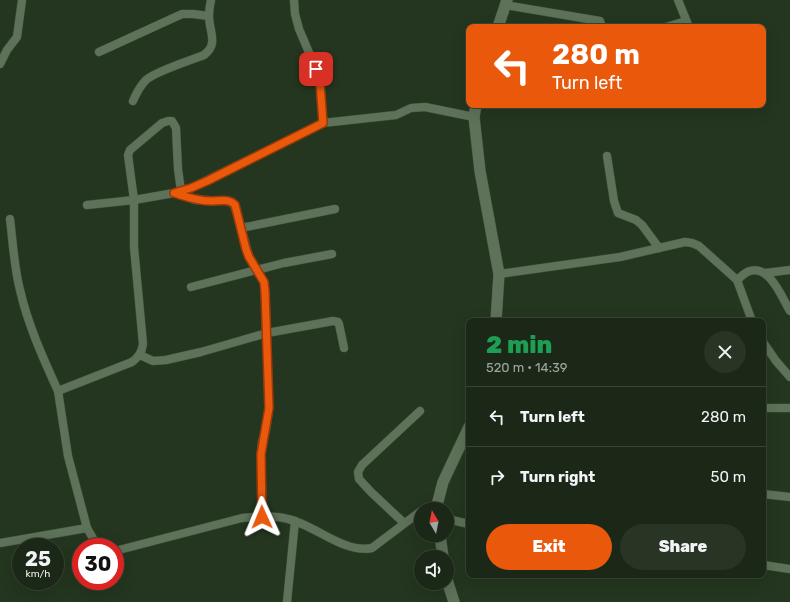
<!DOCTYPE html>
<meta charset="utf-8">
<style>
:root{--surface:#1b2817;--page:#283424;--text:#f1f3f6;--muted:#a0a6a1;--line:#394436;--accent:#ea580c}
body{margin:0;font-family:Rubik,sans-serif;background:var(--page);color:var(--text);height:100vh;display:flex;flex-direction:column;font-size:15px;white-space:nowrap}
*{box-sizing:border-box;margin:0}
p{font-size:13px;color:var(--muted)}
.icon{flex:none;width:22px;height:22px;fill:none;stroke:currentColor;stroke-width:2;stroke-linecap:round;stroke-linejoin:round}
.map{position:relative;flex:1;overflow:hidden}
.sheet{position:absolute;left:466px;top:318px;width:300px;height:260px;display:flex;flex-direction:column;background:var(--surface);border-radius:8px;box-shadow:0 4px 16px #0002,0 0 0 1px var(--line)}
.sheet>*{flex:none}
.hud{position:absolute;left:466px;top:24px;width:300px;height:84px;border-radius:8px;box-shadow:0 4px 16px #0002,0 0 0 1px var(--line);background:#ea580c;color:#fff;overflow:hidden}
.needle{width:26px;rotate:350deg}
.fabs{position:absolute;left:414px;top:502px;display:grid;gap:8px}
.fabs a{display:grid;place-items:center;width:40px;height:40px;border-radius:50%;background:var(--surface);box-shadow:0 4px 16px #0002,0 0 0 1px var(--line);font-size:20px}
.speed{position:absolute;left:12px;top:538px;display:flex;gap:8px;font-size:20px;font-weight:700;text-align:center}
.speed>*{display:grid;place-content:center;width:52px;height:52px;border-radius:50%;background:var(--surface);box-shadow:0 4px 16px #0002,0 0 0 1px var(--line);line-height:1}
.speed small{font-size:10px;font-weight:400}
.speed .limit{border:6px solid #d22;background:#fff;color:#111}
.pin{position:absolute;display:grid;place-items:center;width:34px;height:34px;color:#fff;margin:-17px;border-radius:8px;box-shadow:0 2px 6px #0006}
.me{position:absolute;width:44px;margin:-22px;rotate:359deg;stroke-linejoin:round;filter:drop-shadow(0 0 3px #0008)}
.turn{display:flex;align-items:center;gap:14px;height:84px;padding:0 20px;font-size:18px}
.turn .icon{width:52px;height:52px;stroke-width:2.5}
.turn b{display:block;font-size:28px;line-height:34px}
.round{display:grid;place-items:center;flex:none;width:42px;height:42px;border-radius:21px;background:var(--page)}
.summary{display:flex;align-items:center;justify-content:space-between;height:68px;padding:0 20px}
h1{font-size:24px;font-weight:800;line-height:30px;color:#1e9e55}
.primary-button{display:flex;gap:8px;margin-top:auto;padding:8px 20px}
.primary-button a{flex:1;height:46px;border-radius:24px;background:var(--accent);color:#fff;font-size:16px;font-weight:800;line-height:46px;text-align:center}
.primary-button a+a{background:var(--page);color:var(--text)}
ul{padding:0;list-style:none}
li{display:flex;align-items:center;gap:12px;height:60px;padding:0 20px;border-top:1px solid var(--line)}
li div{flex:1}
li b{display:block;font-size:15px}
li em{font-style:normal}
.map>svg:first-child{display:block}
.lines{fill:none;stroke-linecap:round;stroke-linejoin:round}
.minor-casing{stroke:#41513d;stroke-width:9}
.tertiary-casing{stroke:#41513d;stroke-width:12}
.minor{stroke:#5d7258;stroke-width:8}
.tertiary{stroke:#5d7258;stroke-width:11}
.route-casing{stroke:#983908;stroke-width:10}
.route{stroke:#ea580c;stroke-width:7}
</style>
<div class="map">
<svg width="790" height="602" viewBox="0 0 790 602">
<rect width="100%" height="100%" fill="#24361f"/>
<g class="lines">
<defs>
<g id="minor">
<polyline points="294,0 295,14 299,29 316,69 320,83 323,123"/>
<polyline points="678,0 689,27"/>
<polyline points="505,5 600,21 602,27"/>
<polyline points="666,27 686,21"/>
<polyline points="99,52 182,14 193,14 209,16"/>
<polyline points="0,64 7,50 17,37 22,0"/>
<path d="M133,101C136,94 140,86 146,80C156,71 189,61 204,55C219,44 209,31 209,16C209,11 210,5 211,0"/>
<polyline points="607,156 614,201 618,213 636,220 642,225 659,248"/>
<polyline points="175,193 195,200 227,201 232,202 237,212 249,257 264,282 265,291 269,408 266,430 262,442 261,454 262,517"/>
<polyline points="87,205 134,200 128,155 130,150 162,123 168,121 172,121 176,128 178,169 181,191"/>
<path d="M10,219C13,243 14,267 20,290C28,325 43,358 58,391"/>
<polyline points="241,228 335,209"/>
<polyline points="765,273 790,270"/>
<polyline points="499,274 620,257 685,242 692,243 699,246 737,280 752,321"/>
<path d="M737,280C741,277 745,272 750,271C770,265 782,298 790,311"/>
<polyline points="191,287 284,263 332,254"/>
<polyline points="763,342 776,361 790,377"/>
<polyline points="140,355 153,361 166,360 201,352 267,333 333,321 338,322 339,324 344,348"/>
<polyline points="763,408 790,408"/>
<polyline points="763,494 790,497"/>
<polyline points="447,519 469,524"/>
<polyline points="404,523 371,492 359,479 358,472 362,465 420,411"/>
<polyline points="0,543 87,528"/>
<path d="M98,547L87,528L68,456L58,391L132,362C139,357 142,352 143,344L134,247V200L174,193L191,188L323,123L396,115L411,108L425,107L474,117"/>
<path d="M115,551L242,518C257,517 273,515 288,519C315,525 344,554 372,548L421,511"/>
<polyline points="763,565 790,569"/>
<polyline points="287,602 295,521"/>
</g>
<g id="tertiary">
<polyline points="498,27 507,0"/>
<polyline points="476,105 474,117 480,171 499,274 496,321"/>
<polyline points="436,509 443,482 469,427"/>
<polyline points="440,535 443,557"/>
<polyline points="447,580 454,602"/>
</g>
</defs>
<!-- minor casing -->
<use href="#minor" class="minor-casing"/>
<!-- tertiary casing -->
<use href="#tertiary" class="tertiary-casing"/>
<!-- minor -->
<use href="#minor" class="minor"/>
<!-- tertiary -->
<use href="#tertiary" class="tertiary"/>
</g>
<g class="lines">
<defs>
<path id="route" d="M262,517L261,454L269,408L265,291L264,282L249,257L246,249L235,205C229,198 219,201 211,201C197,201 187,197 174,193L191,188L207,181L323,123L320,83L316,69"/>
</defs>
<!-- route casing -->
<use href="#route" class="route-casing"/>
<!-- route -->
<use href="#route" class="route"/>
</g>
</svg>
<div class="fabs">
<a><svg class="needle" viewBox="-14 -14 28 28"><path d="M0-13l5 13h-10z" fill="#e53935"/><path d="M0 13l5-13h-10z" fill="#a0a6a1"/></svg></a>
<a><svg class="icon" aria-label="sound" viewBox="0 0 24 24"><path d="M4 9h4l5-4v14l-5-4H4zM17 9q2 3 0 6"/></svg></a>
</div>
<div class="speed"><div>25<small>km/h</small></div><div class="limit">30</div></div>
<div class="pin" style="left:316px;top:69px;background:#d93025"><svg class="icon" aria-label="arrive" viewBox="0 0 24 24"><path d="M6 21V4h12l-3 4 3 4H6"/></svg></div>
<svg class="me" style="left:262px;top:517px" viewBox="-20 -20 40 40"><path d="M0-17L14 15 0 8-14 15z" fill="#ea580c" stroke="#fff" stroke-width="4"/></svg>
<div class="hud">
<div class="turn"><svg class="icon" aria-label="left" viewBox="0 0 24 24"><path d="M17 20v-9H6M10 6l-5 5 5 5"/></svg><div><b>280 m</b>Turn left</div></div>
</div>
<section class="sheet">
<div class="summary"><div><h1>2 min</h1><p>520 m · 14:39</p></div><a class="round"><svg class="icon" aria-label="close" viewBox="0 0 24 24"><path d="M6 6l12 12M18 6L6 18"/></svg></a></div>
<ul>
<li><svg class="icon" aria-label="left" viewBox="0 0 24 24"><path d="M17 20v-9H6M10 6l-5 5 5 5"/></svg><div><b>Turn left</b></div><em>280 m</em></li>
<li><svg class="icon" aria-label="right" viewBox="0 0 24 24"><path d="M7 20v-9h11M14 6l5 5-5 5"/></svg><div><b>Turn right</b></div><em>50 m</em></li>
</ul>
<div class="primary-button"><a>Exit</a><a>Share</a></div>
</section>
</div>
